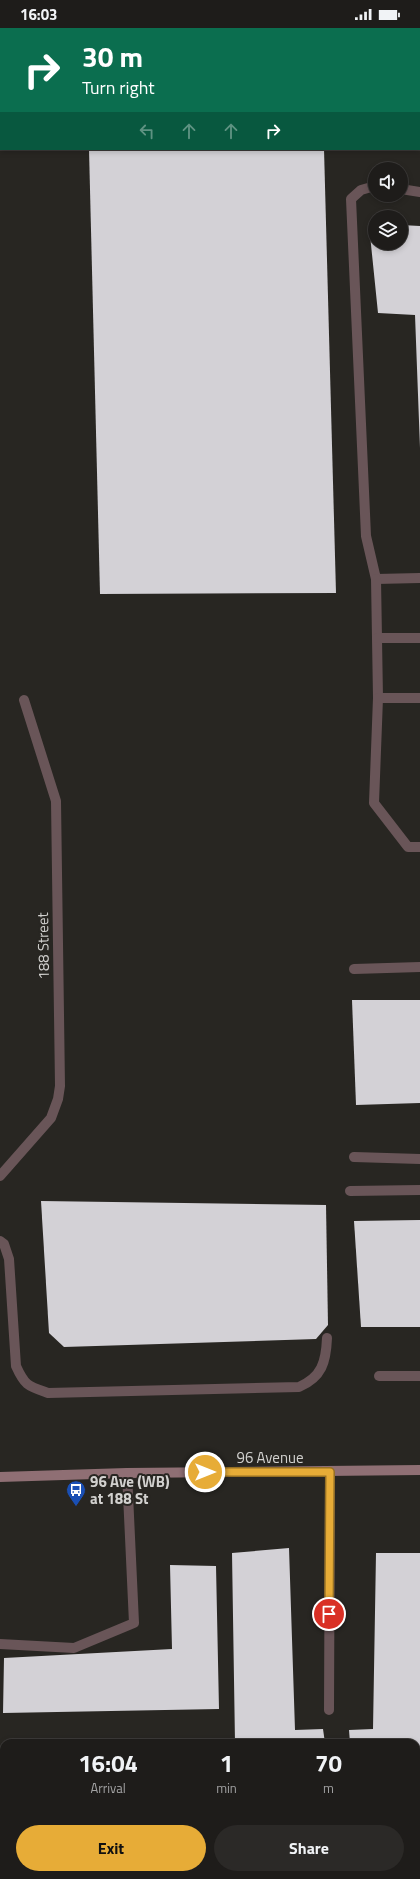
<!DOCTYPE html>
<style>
:root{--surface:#1e1c1a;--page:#2b2927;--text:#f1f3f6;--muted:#a1a1a2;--line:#3c3a39;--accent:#e7ac37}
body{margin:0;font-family:"Titillium Web",sans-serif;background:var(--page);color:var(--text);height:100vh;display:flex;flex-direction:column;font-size:15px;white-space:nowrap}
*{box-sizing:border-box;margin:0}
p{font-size:13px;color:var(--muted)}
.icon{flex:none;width:22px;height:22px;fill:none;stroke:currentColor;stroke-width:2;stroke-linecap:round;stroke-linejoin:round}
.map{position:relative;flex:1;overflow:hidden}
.side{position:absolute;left:0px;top:1711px;width:420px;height:140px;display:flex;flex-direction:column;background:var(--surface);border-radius:12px 12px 0 0;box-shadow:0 2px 6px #0003,0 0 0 1px var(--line)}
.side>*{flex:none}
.guide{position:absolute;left:0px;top:0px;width:420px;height:122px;box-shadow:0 2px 6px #0003,0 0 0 1px var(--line);background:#0b6e4f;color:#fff;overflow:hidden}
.controls{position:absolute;left:368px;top:134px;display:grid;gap:8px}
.controls a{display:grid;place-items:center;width:40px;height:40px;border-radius:50%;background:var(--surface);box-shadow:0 2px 6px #0003,0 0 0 1px var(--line);font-size:20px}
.pin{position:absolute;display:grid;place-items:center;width:34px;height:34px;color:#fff;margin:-17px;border:2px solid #fff;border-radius:50%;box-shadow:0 1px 4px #0007}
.me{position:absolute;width:44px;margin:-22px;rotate:90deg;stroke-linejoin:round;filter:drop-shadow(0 0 3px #0008)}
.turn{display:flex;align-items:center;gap:14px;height:84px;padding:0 16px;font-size:18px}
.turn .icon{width:52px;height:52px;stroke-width:2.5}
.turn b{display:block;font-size:28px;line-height:34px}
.lanes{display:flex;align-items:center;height:38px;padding:0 16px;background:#0003;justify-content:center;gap:20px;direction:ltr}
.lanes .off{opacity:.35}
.eta{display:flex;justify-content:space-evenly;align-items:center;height:68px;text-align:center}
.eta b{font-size:24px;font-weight:700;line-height:28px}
.action{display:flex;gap:8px;margin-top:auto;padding:8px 16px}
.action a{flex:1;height:46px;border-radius:24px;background:var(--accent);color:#111;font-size:16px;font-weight:700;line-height:46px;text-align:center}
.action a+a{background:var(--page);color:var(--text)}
.status{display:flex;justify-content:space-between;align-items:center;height:28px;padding:0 20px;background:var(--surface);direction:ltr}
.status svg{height:11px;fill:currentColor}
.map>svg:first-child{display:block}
.forest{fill:#575d34}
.building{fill:#d3d1d6}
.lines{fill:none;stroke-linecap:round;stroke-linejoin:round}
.lane{stroke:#695558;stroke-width:10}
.street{stroke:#695558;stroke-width:10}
.secondary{stroke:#8f6f74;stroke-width:10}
.route-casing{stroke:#967024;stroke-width:10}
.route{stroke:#e7ac37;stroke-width:7}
.labels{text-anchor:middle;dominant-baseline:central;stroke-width:4;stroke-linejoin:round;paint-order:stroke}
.street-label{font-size:15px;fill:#d2d1cf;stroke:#282622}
.poi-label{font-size:15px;font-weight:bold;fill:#d2d1cf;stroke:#282622;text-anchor:start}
</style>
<div class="status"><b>16:03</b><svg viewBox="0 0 49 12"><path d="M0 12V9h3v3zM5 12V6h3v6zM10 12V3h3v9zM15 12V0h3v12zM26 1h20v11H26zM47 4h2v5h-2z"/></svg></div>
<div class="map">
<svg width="420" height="1851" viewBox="0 0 420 1851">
<rect width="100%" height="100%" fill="#282622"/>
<!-- forest -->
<polygon class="forest" points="248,0 420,0 420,74 419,1"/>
<!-- building -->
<g class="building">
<polygon points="89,121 324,121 336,565 100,566"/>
<polygon points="369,197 375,197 375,215 401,215 401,197 420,198 420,420 415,287 378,285"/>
<polygon points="352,972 420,972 420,1075 356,1077"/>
<polygon points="41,1173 326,1177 328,1297 316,1311 64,1319 49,1305"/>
<polygon points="420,1192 420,1299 361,1299 354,1193"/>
<polygon points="289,1520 295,1702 323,1701 325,1715 235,1715 232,1525"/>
<polygon points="376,1525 420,1525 420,1729 416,1729 416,1715 350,1715 349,1702 373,1701"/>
<polygon points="170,1537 216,1538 219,1681 3,1685 4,1630 172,1621"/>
<rect x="52" y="1847" width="90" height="4"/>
<rect x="152" y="1847" width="211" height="4"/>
</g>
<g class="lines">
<!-- lane -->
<g class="lane">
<polyline points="375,158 361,162 351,171 366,508 376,551 420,550"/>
<polyline points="401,161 420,164"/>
<polyline points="376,551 378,670 374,775 408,819 420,819"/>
<polyline points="377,610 420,610"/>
<polyline points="378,670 420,670"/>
<polyline points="354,941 420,939"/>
<polyline points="354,1129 420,1131"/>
<polyline points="350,1163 420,1162"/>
<path d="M0,1213L4,1216L9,1231L16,1338C25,1358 28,1358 48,1365L299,1359C322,1349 326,1334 327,1310"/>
<polyline points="379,1348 420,1348"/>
<polyline points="0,1616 74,1620 134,1595 127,1445"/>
<polyline points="329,1682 330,1444"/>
</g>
<!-- street -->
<polyline class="street" points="0,1148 51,1090 58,1071 60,1058 56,773 24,672"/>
<!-- secondary -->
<polyline class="secondary" points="0,1449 127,1445 420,1442"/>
</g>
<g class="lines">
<defs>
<polyline id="route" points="205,1444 330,1444 329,1586"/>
</defs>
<!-- route casing -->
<use href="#route" class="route-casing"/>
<!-- route -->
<use href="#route" class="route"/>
</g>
<!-- icons -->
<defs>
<symbol id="bus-pin" viewBox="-11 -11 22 30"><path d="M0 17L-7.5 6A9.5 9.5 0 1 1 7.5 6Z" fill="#1a4fb4" stroke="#282622"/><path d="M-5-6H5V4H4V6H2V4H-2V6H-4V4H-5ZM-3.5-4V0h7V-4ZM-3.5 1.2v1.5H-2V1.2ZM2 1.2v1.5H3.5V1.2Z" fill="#fff"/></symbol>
</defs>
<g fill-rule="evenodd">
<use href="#bus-pin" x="65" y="1451" width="22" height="30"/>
</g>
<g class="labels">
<!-- street labels -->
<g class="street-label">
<text transform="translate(43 918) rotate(-91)">188 Street</text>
<text x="270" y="1429">96 Avenue</text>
</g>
<!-- poi labels -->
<g class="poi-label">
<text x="90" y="1453">96 Ave (WB)<tspan x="90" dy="17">at 188 St</tspan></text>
</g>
</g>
</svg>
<div class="controls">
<a><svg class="icon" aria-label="sound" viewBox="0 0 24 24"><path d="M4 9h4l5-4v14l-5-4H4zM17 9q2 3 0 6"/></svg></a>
<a><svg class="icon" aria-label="layers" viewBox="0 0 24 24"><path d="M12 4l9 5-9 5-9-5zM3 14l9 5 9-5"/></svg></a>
</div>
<div class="pin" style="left:329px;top:1586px;background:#d93025"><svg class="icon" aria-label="arrive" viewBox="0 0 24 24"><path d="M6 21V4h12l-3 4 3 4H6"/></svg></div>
<svg class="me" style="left:205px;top:1444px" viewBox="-20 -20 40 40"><circle r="17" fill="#e7ac37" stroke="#fff" stroke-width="3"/><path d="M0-11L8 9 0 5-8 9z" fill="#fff"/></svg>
<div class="guide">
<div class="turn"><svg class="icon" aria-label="right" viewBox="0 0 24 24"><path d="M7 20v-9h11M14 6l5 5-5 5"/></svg><div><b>30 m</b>Turn right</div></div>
<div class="lanes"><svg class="icon off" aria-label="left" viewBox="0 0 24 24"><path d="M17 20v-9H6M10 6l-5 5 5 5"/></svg><svg class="icon off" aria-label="ahead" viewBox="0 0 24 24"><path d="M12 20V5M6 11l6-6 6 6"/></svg><svg class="icon off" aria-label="ahead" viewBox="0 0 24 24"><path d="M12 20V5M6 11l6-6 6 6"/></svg><svg class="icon" aria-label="right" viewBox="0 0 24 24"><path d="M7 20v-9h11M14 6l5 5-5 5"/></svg></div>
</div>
<section class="side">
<div class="eta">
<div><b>16:04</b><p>Arrival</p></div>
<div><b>1</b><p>min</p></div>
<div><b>70</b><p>m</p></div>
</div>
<div class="action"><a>Exit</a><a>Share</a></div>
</section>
</div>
